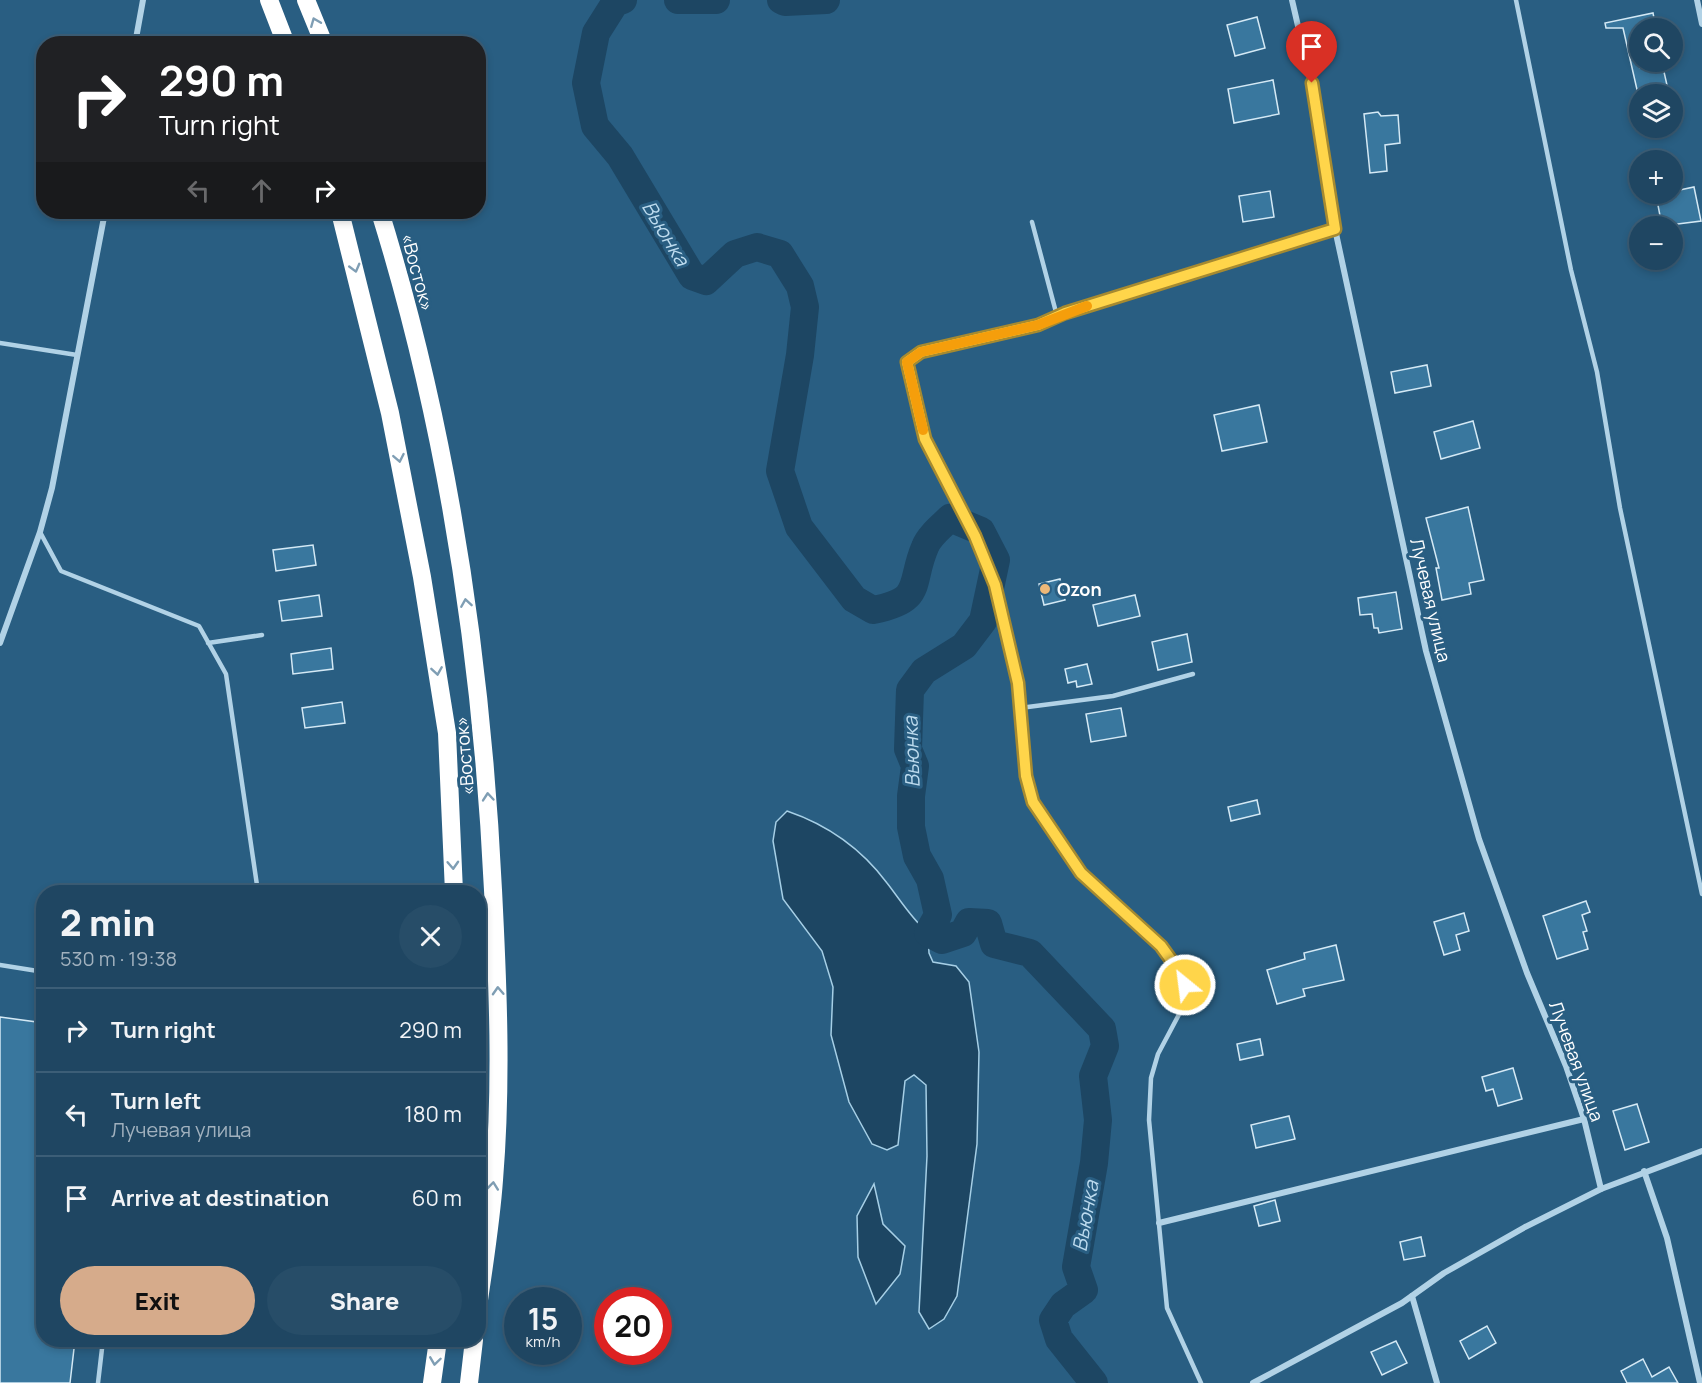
<!DOCTYPE html>
<meta charset="utf-8">
<style>
:root{--surface:#1f4662;--page:#274d68;--text:#f1f3f6;--muted:#a1b1be;--line:#3c5e77;--accent:#d6ab8b}
body{margin:0;font-family:Manrope,sans-serif;background:var(--page);color:var(--text);height:100vh;display:flex;flex-direction:column;font-size:22px;white-space:nowrap}
*{box-sizing:border-box;margin:0}
p{font-size:20px;color:var(--muted)}
.icon{flex:none;width:33px;height:33px;fill:none;stroke:currentColor;stroke-width:2;stroke-linecap:round;stroke-linejoin:round}
.map{position:relative;flex:1;overflow:hidden}
.side{position:absolute;left:36px;top:885px;width:450px;height:462px;display:flex;flex-direction:column;background:var(--surface);border-radius:24px;box-shadow:0 3px 9px #0003,0 0 0 2px var(--line)}
.side>*{flex:none}
.top-card{position:absolute;left:36px;top:36px;width:450px;height:183px;border-radius:24px;box-shadow:0 3px 9px #0003,0 0 0 2px var(--line);background:#202124;color:#fff;overflow:hidden}
.tools{position:absolute;left:1629px;top:18px;display:grid;gap:12px}
.tools a{display:grid;place-items:center;width:54px;height:54px;border-radius:50%;background:var(--surface);box-shadow:0 3px 9px #0003,0 0 0 2px var(--line);font-size:30px}
.speed{position:absolute;left:504px;top:1287px;display:flex;gap:12px;font-size:30px;font-weight:700;text-align:center}
.speed>*{display:grid;place-content:center;width:78px;height:78px;border-radius:50%;background:var(--surface);box-shadow:0 3px 9px #0003,0 0 0 2px var(--line);line-height:1}
.speed small{font-size:15px;font-weight:400}
.speed .limit{border:9px solid #d22;background:#fff;color:#111}
.pin{position:absolute;display:grid;place-items:center;width:51px;height:51px;color:#fff;margin:-62px -26px;border-radius:50% 50% 50% 0;rotate:-45deg;box-shadow:0 0 6px #0007}
.pin .icon{rotate:45deg}
.me{position:absolute;width:66px;margin:-33px;rotate:331deg;stroke-linejoin:round;filter:drop-shadow(0 0 4px #0008)}
.turn{display:flex;align-items:center;gap:21px;height:126px;padding:0 24px;font-size:27px}
.turn .icon{width:78px;height:78px;stroke-width:2.5}
.turn b{display:block;font-size:42px;line-height:51px}
.lanes{display:flex;align-items:center;height:57px;padding:0 24px;background:#0003;justify-content:center;gap:30px;direction:ltr}
.lanes .off{opacity:.35}
.round{display:grid;place-items:center;flex:none;width:63px;height:63px;border-radius:32px;background:var(--page)}
.summary{display:flex;align-items:center;justify-content:space-between;height:102px;padding:0 24px}
h1{font-size:36px;font-weight:800;line-height:45px}
.primary-button{display:flex;gap:12px;margin-top:auto;padding:12px 24px}
.primary-button a{flex:1;height:69px;border-radius:36px;background:var(--accent);color:#111;font-size:24px;font-weight:800;line-height:69px;text-align:center}
.primary-button a+a{background:var(--page);color:var(--text)}
ul{padding:0;list-style:none}
li{display:flex;align-items:center;gap:18px;height:84px;padding:0 24px;border-top:2px solid var(--line)}
li div{flex:1}
li b{display:block;font-size:22px}
li em{font-style:normal}
.map>svg:first-child{display:block}
.water{fill:#1d4663;stroke:#a6cfe6;stroke-width:1.5}
.lines{fill:none;stroke-linecap:round;stroke-linejoin:round}
.river{stroke:#1d4663;stroke-width:28}
.building{fill:#39779e;stroke:#d4e9f5;stroke-width:1.5}
.lane{stroke:#b1d2e6;stroke-width:4.5}
.street{stroke:#b1d2e6;stroke-width:6}
.highway{stroke:#fff;stroke-width:18}
.oneway{stroke:#7f9eb4}
.route-casing{stroke:#a68a30;stroke-width:15}
.route{stroke:#ffd54a;stroke-width:10}
.slow{stroke:#f59e0b;stroke-width:10}
.poi-dot{fill:#edb878;stroke:#295e82;stroke-width:2}
.labels{text-anchor:middle;dominant-baseline:central;stroke-width:6;stroke-linejoin:round;paint-order:stroke}
.street-label{font-size:18px;fill:#fff;stroke:#295e82}
.poi-label{font-size:18px;font-weight:bold;fill:#fff;stroke:#295e82;text-anchor:start}
.water-label{font-size:20px;font-style:italic;fill:#bddbee;stroke:#295e82}
</style>
<div class="map">
<svg width="1702" height="1383" viewBox="0 0 1702 1383">
<rect width="100%" height="100%" fill="#295e82"/>
<!-- water -->
<g class="water">
<path d="M787,811C828,825 861,848 887,883C901,901 911,918 928,933L929,953L933,962L956,966L969,982L979,1052L977,1144L957,1296L944,1319L929,1329L919,1312L927,1156L926,1085L914,1075L905,1081L898,1145L887,1150L872,1144L849,1102L831,1035L833,987L822,951L783,899L773,841L776,822Z"/>
<polygon points="874,1184 883,1224 905,1246 900,1274 876,1304 858,1257 857,1216"/>
</g>
<g class="lines">
<!-- river -->
<g class="river">
<path d="M623,0L615,3L596,33L586,83L595,126L620,156L692,276L706,281L735,254L757,247L780,254L800,286L805,307L800,355L780,471L799,527L854,599L873,610C925,600 909,584 925,547C929,536 942,526 950,518L981,531L996,560L983,621L964,646L924,671L910,690L908,749L915,766L911,796V827L917,856L930,879L938,915L928,933L942,940L963,933L969,922L988,923L994,944L1030,953L1102,1029L1105,1046L1093,1076L1098,1120L1094,1163L1076,1267L1084,1290L1063,1305L1053,1320L1059,1339L1094,1383"/>
<polyline points="678,0 716,0"/>
<polyline points="781,0 785,2 826,0"/>
</g>
</g>
<!-- building -->
<g class="building">
<polygon points="1653,13 1656,28 1640,28 1640,68 1662,63 1669,94 1638,94 1623,28 1606,28 1605,23"/>
<polygon points="1257,17 1265,48 1235,56 1227,25"/>
<polygon points="1273,80 1279,114 1234,123 1228,89"/>
<polygon points="1378,112 1381,116 1398,115 1400,143 1385,145 1387,171 1370,173 1364,114"/>
<polygon points="1694,187 1701,221 1662,226 1656,195"/>
<polygon points="1270,191 1274,217 1243,222 1239,196"/>
<polygon points="1427,365 1431,386 1395,393 1391,372"/>
<polygon points="1259,405 1267,442 1222,451 1214,415"/>
<polygon points="1473,421 1480,448 1441,459 1434,432"/>
<polygon points="1468,507 1484,580 1469,583 1471,594 1442,600 1436,568 1439,568 1426,518"/>
<polygon points="313,545 316,565 276,571 273,550"/>
<polygon points="1060,579 1065,600 1044,605 1039,584"/>
<polygon points="1396,592 1402,629 1379,633 1378,628 1374,628 1372,614 1360,615 1358,598"/>
<polygon points="319,595 322,616 282,621 279,601"/>
<polygon points="1135,595 1140,616 1098,626 1093,605"/>
<polygon points="1187,634 1192,662 1158,670 1152,642"/>
<polygon points="331,648 333,669 293,674 291,654"/>
<polygon points="1087,664 1092,684 1077,687 1076,681 1068,683 1065,669"/>
<polygon points="342,702 345,723 305,728 302,708"/>
<polygon points="1121,708 1126,736 1091,742 1086,714"/>
<polygon points="1257,800 1260,814 1231,821 1228,807"/>
<polygon points="1586,901 1590,912 1582,915 1587,931 1583,932 1588,949 1557,959 1543,916"/>
<polygon points="1464,913 1469,931 1456,935 1460,950 1444,955 1434,922"/>
<polygon points="1336,945 1344,980 1303,989 1305,996 1277,1004 1267,970 1305,959 1304,953"/>
<polygon points="0,1017 44,1023 44,1340 75,1340 70,1383 0,1383"/>
<polygon points="1260,1039 1263,1055 1240,1060 1237,1044"/>
<polygon points="1513,1068 1522,1099 1498,1106 1493,1089 1486,1091 1482,1077"/>
<polygon points="1637,1104 1649,1142 1625,1150 1613,1111"/>
<polygon points="1289,1116 1295,1139 1256,1148 1251,1125"/>
<polygon points="1275,1200 1280,1221 1259,1226 1254,1206"/>
<polygon points="1421,1237 1425,1256 1404,1260 1400,1242"/>
<polygon points="1487,1326 1496,1343 1469,1359 1460,1341"/>
<polygon points="1396,1341 1407,1363 1382,1375 1371,1352"/>
<polygon points="1643,1359 1652,1377 1669,1367 1678,1383 1627,1383 1621,1371"/>
</g>
<g class="lines">
<!-- lane -->
<g class="lane">
<polyline points="1516,0 1571,270 1597,372 1620,508 1702,894"/>
<polyline points="1032,222 1057,316"/>
<polyline points="0,343 77,355"/>
<polyline points="40,532 61,571 199,626 226,674 258,892"/>
<polyline points="208,643 262,635"/>
<polyline points="1020,708 1113,696 1193,674"/>
<polyline points="0,965 44,972"/>
<polyline points="98,1383 103,1340"/>
<polyline points="1201,1383 1167,1308 1149,1120 1151,1078 1158,1054 1184,1005 1185,985 1179,971 1161,946 1081,873 1033,802 1026,776 1018,683 995,585 975,536 925,439 907,362 921,352 1038,325 1065,313 1335,229"/>
</g>
<!-- street -->
<g class="street">
<polyline points="1292,0 1316,104 1335,229 1426,651 1479,839 1527,973 1566,1066 1584,1119 1601,1189"/>
<polyline points="1697,0 1702,24"/>
<polyline points="135,44 143,0"/>
<polyline points="0,643 40,532 52,488 105,212"/>
<polyline points="1644,1171 1667,1238 1700,1383"/>
<polyline points="1159,1223 1584,1119"/>
<polyline points="1412,1296 1437,1383"/>
<polyline points="1253,1383 1402,1303 1444,1273 1525,1227 1601,1189 1702,1151"/>
</g>
<!-- highway -->
<g class="highway">
<polyline points="269,0 286,44"/>
<polyline points="306,0 324,44"/>
<polyline points="340,212 390,413 422,577 447,733 454,892"/>
<path d="M380,212C448,431 482,661 493,890C498,987 502,1083 494,1180C491,1222 484,1265 478,1307"/>
<polyline points="432,1383 438,1340"/>
<polyline points="469,1383 474,1340"/>
</g>
</g>
<!-- one-way arrows -->
<defs><path id="oneway-chevron" d="M-2-3.5L2.5 0L-2 3.5" fill="none" stroke-width="1.6" stroke-linecap="round" stroke-linejoin="round" transform="scale(1.5)"/></defs>
<g class="oneway">
<use href="#oneway-chevron" transform="translate(315 22) rotate(-112)"/>
<use href="#oneway-chevron" transform="translate(355 268) rotate(75)"/>
<use href="#oneway-chevron" transform="translate(399 458) rotate(79)"/>
<use href="#oneway-chevron" transform="translate(466 603) rotate(-99)"/>
<use href="#oneway-chevron" transform="translate(437 671) rotate(81)"/>
<use href="#oneway-chevron" transform="translate(488 797) rotate(-95)"/>
<use href="#oneway-chevron" transform="translate(453 865) rotate(87)"/>
<use href="#oneway-chevron" transform="translate(498 991) rotate(-93)"/>
<use href="#oneway-chevron" transform="translate(493 1186) rotate(-84)"/>
<use href="#oneway-chevron" transform="translate(435 1361) rotate(98)"/>
</g>
<g class="lines">
<defs>
<polyline id="route" points="1185,985 1179,971 1161,946 1081,873 1033,802 1026,776 1018,683 995,585 975,536 925,439 907,362 921,352 1038,325 1065,313 1335,229 1312,83"/>
</defs>
<!-- route casing -->
<use href="#route" class="route-casing"/>
<!-- route -->
<use href="#route" class="route"/>
<!-- slow -->
<polyline class="slow" points="923,430 907,362 921,352 1038,325 1087,306"/>
</g>
<!-- markers -->
<circle class="poi-dot" cx="1045" cy="589" r="6"/>
<g class="labels">
<!-- street labels -->
<g class="street-label">
<text transform="translate(418 272) rotate(75)">«Восток»</text>
<text transform="translate(1431 600) rotate(77)">Лучевая улица</text>
<text transform="translate(464 756) rotate(-95)">«Восток»</text>
<text transform="translate(1577 1061) rotate(70)">Лучевая улица</text>
</g>
<!-- poi labels -->
<g class="poi-label">
<text x="1057" y="589">Ozon</text>
</g>
<!-- water labels -->
<g class="water-label">
<text transform="translate(666 233) rotate(59)">Вьюнка</text>
<text transform="translate(911 752) rotate(-92)">Вьюнка</text>
<text transform="translate(1085 1216) rotate(-80)">Вьюнка</text>
</g>
</g>
</svg>
<div class="tools">
<a><svg class="icon" aria-label="search" viewBox="0 0 24 24"><circle cx="10" cy="10" r="6"/><path d="M15 15l6 6"/></svg></a>
<a><svg class="icon" aria-label="layers" viewBox="0 0 24 24"><path d="M12 4l9 5-9 5-9-5zM3 14l9 5 9-5"/></svg></a>
<a>+</a>
<a>−</a>
</div>
<div class="speed"><div>15<small>km/h</small></div><div class="limit">20</div></div>
<div class="pin" style="left:1312px;top:83px;background:#d93025"><svg class="icon" aria-label="arrive" viewBox="0 0 24 24"><path d="M6 21V4h12l-3 4 3 4H6"/></svg></div>
<svg class="me" style="left:1185px;top:985px" viewBox="-20 -20 40 40"><circle r="17" fill="#ffd54a" stroke="#fff" stroke-width="3"/><path d="M0-11L8 9 0 5-8 9z" fill="#fff"/></svg>
<div class="top-card">
<div class="turn"><svg class="icon" aria-label="right" viewBox="0 0 24 24"><path d="M7 20v-9h11M14 6l5 5-5 5"/></svg><div><b>290 m</b>Turn right</div></div>
<div class="lanes"><svg class="icon off" aria-label="left" viewBox="0 0 24 24"><path d="M17 20v-9H6M10 6l-5 5 5 5"/></svg><svg class="icon off" aria-label="ahead" viewBox="0 0 24 24"><path d="M12 20V5M6 11l6-6 6 6"/></svg><svg class="icon" aria-label="right" viewBox="0 0 24 24"><path d="M7 20v-9h11M14 6l5 5-5 5"/></svg></div>
</div>
<section class="side">
<div class="summary"><div><h1>2 min</h1><p>530 m · 19:38</p></div><a class="round"><svg class="icon" aria-label="close" viewBox="0 0 24 24"><path d="M6 6l12 12M18 6L6 18"/></svg></a></div>
<ul>
<li><svg class="icon" aria-label="right" viewBox="0 0 24 24"><path d="M7 20v-9h11M14 6l5 5-5 5"/></svg><div><b>Turn right</b></div><em>290 m</em></li>
<li><svg class="icon" aria-label="left" viewBox="0 0 24 24"><path d="M17 20v-9H6M10 6l-5 5 5 5"/></svg><div><b>Turn left</b><p>Лучевая улица</p></div><em>180 m</em></li>
<li><svg class="icon" aria-label="arrive" viewBox="0 0 24 24"><path d="M6 21V4h12l-3 4 3 4H6"/></svg><div><b>Arrive at destination</b></div><em>60 m</em></li>
</ul>
<div class="primary-button"><a>Exit</a><a>Share</a></div>
</section>
</div>
